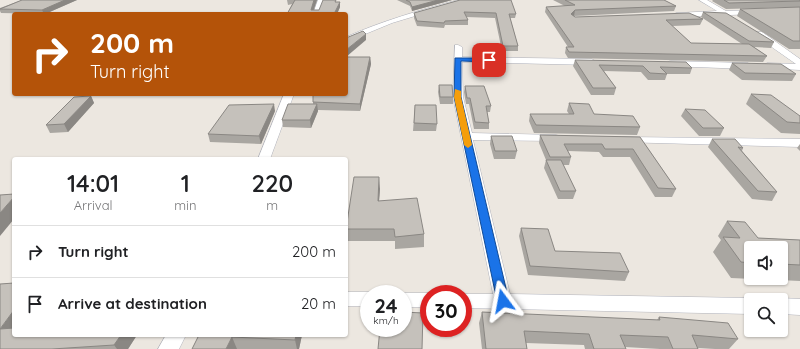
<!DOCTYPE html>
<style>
:root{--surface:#fff;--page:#f2f2f2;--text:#202124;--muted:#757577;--line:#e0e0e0}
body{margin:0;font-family:Quicksand,sans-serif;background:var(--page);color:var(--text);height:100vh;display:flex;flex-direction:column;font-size:15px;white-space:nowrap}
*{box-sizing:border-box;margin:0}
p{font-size:13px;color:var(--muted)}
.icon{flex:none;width:22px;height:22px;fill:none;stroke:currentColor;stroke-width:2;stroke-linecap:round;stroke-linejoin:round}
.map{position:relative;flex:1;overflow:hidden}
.side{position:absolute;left:12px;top:157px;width:336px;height:180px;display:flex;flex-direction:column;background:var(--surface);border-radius:4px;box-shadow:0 1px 3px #0004}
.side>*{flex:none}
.guide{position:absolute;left:12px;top:12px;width:336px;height:84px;border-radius:4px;box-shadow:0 1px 3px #0004;background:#b45309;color:#fff;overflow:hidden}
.fabs{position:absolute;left:744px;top:241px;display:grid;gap:8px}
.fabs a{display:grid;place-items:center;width:44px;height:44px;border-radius:4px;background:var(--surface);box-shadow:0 1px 3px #0004;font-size:20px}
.speed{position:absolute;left:360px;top:285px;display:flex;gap:8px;font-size:20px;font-weight:700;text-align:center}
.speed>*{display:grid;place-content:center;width:52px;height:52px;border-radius:50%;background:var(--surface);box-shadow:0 1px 3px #0004;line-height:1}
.speed small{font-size:10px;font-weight:400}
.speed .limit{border:6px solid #d22;background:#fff;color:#111}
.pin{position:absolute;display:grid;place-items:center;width:34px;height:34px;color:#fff;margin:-17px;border-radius:8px;box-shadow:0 2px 6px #0006}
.me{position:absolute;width:44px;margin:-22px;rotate:347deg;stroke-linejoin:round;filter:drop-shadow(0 0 3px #0008)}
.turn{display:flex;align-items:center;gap:14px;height:84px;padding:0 12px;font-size:18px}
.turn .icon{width:52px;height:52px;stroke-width:2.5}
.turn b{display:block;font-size:28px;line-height:34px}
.eta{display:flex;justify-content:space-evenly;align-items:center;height:68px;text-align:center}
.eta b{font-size:24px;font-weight:600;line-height:28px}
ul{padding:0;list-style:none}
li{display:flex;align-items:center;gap:12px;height:52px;padding:0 12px;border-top:1px solid var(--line)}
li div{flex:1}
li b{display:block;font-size:15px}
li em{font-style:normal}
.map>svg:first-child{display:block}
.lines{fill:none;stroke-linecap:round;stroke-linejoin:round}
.street-casing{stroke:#b0b2bb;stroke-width:1}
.street{fill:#fff;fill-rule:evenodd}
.wall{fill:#a9a6a1;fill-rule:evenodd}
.shaded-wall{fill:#8a8783}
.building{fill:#c5c1bb;stroke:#8a8783}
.route{fill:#1a73e8;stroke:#114b97}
.slow{fill:#f59e0b}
</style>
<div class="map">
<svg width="800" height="349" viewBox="0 0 800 349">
<rect width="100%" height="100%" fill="#ece7e0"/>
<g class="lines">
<defs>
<g id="street">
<polygon points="318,0 324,0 319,14 313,14"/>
<path d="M458,0H468L392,23L346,42V37C382,21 420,10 458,0Z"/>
<polygon points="699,0 707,0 726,11 756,10 759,12 756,14 676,17 673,15 676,13 717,11"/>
<polygon points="756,32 762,32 800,59 800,70 764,68 763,66 767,63 796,64 756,36"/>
<polygon points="455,45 458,45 462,47 462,57 592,59 596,62 592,65 462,62 463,97 472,133 556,135 560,136 562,138 560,140 556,141 473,140 510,294 751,298 756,300 751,300 751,314 463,308 463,294 462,294 493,294 453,97"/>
<polygon points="671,61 748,63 752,66 748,69 668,66 667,64 668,62"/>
<polygon points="284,94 294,94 270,159 258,159"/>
<polygon points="624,137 800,139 800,147 620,142 618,140 620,138"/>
<polygon points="346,292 369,292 375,294 369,294 369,306 346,306"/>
<polygon points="403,293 429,293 433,294 429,294 429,307 403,307 403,294 399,294"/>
<polygon points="781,298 800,299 800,315 781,314 781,300 776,300"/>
<polygon points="166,335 186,335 179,349 158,349"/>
</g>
</defs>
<!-- street casing -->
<use href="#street" class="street-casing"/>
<!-- street -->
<use href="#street" class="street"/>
</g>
<!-- wall -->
<g class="wall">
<polygon points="22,0 77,0 45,14 1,13 0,11 0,8"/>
<polygon points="287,0 317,0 314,10 319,10 338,2 340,2 340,7 337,14 287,14 292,4 288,5"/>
<polygon points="397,0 452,0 412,11 410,6"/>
<polygon points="460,0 516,14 515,18 510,18 518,46 518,51 502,51 495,18 466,17 468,20 468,25 445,25 444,28 417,26 414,18 414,13"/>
<polygon points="553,0 664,0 676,6 674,11 574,16 575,17 703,19 700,25 672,26 691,43 742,44 701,17 703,12 774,42 771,48 754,47 767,56 763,62 568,58 565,53 566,47 568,47 545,12 546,7 565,6"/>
<polygon points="713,0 800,0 800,49 789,49 737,16 740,9 799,7 726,9 712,1"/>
<polygon points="370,57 371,64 360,111 318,110 318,111 311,128 283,127 282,120 313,104 313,94"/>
<polygon points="575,60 692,68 690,74 667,74 665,80 648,80 641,72 604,71 616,88 614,95 591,95 573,66"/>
<polygon points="732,63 796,74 792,81 742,80 729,70"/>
<polygon points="439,85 453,97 453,104 440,104 438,92"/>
<polygon points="465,86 491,106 490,112 487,112 489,123 489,129 474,129 469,104 466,104 464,92"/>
<polygon points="751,94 800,116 800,134 781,133 746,104"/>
<polygon points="91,96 94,103 68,132 50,133 46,125"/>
<polygon points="569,103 594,114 640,127 637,135 534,133 529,121 530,114 569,114 567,111"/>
<polygon points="415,105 437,124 436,131 413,131"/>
<polygon points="685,109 724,128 720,136 699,136 681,116"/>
<polygon points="275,111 261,144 210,142 208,134"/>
<polygon points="540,135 640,137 676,189 672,197 655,197 630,157 603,157 599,152 568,151 571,157 569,165 563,165 576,191 573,199 558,199 544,168 546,160 539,143"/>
<polygon points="491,136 517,151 515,159 494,159 490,144"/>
<polygon points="712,139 743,148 742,151 777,192 772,201 752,199 708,147"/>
<polygon points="800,144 800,151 797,148"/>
<polygon points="380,189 379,201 424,234 424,247 395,249 395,241 347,241 346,226"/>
<path d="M727,221L758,238L800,240V281L731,278L713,252L721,240L718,236ZM751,248H781V278H751Z"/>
<polygon points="521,228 555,251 629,272 625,281 528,275 519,236"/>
<polygon points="482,312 657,320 659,317 738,339 729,349 715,349 698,348 698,349 660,349 625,347 626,349 585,349 584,345 526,343 527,349 482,349 479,323"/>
<polygon points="14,335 137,335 128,349 0,349"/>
<polygon points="199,335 302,335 299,349 192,349"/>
</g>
<!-- shaded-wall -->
<g class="shaded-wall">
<polygon points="65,0 77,0 45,14 44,14 42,10"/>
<polygon points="314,0 317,0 312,14 311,10"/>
<polygon points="438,0 452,0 412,11 412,7"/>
<polygon points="340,2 340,7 337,14 334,14"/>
<polygon points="575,10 574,16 570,19 571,14"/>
<polygon points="366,34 366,40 346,57 346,50"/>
<polygon points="370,57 371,64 360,111 360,104"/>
<polygon points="91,96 94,103 68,132 64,124"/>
<polygon points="274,104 275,111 261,144 259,136"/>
<polygon points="317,104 318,111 311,128 310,120"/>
<polygon points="379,177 380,189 378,213 378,201"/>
<polygon points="14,197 14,219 0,236 0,213"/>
<polygon points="14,310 14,335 0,329"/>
<polygon points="121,335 137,335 128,349 117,349 114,345"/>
<polygon points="296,335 302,335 299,349 297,349 295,340"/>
<polygon points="232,337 237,349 226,349"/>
</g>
<!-- building -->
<g class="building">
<polygon points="22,0 65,0 42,10 0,9"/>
<polygon points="295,0 314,0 311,10 319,10 323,0 336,0 335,2 340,2 334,14 287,14"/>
<polygon points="406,0 438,0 412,7 410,2"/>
<polygon points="460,0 511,0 516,14 509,14 518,46 503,46 496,13 464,12 468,20 445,21 444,23 417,21 414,13"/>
<polygon points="565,0 664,0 676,6 575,10 571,14 575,17 689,13 703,19 666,20 691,43 749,44 767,56 569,52 566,47 574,47 546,7 575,5"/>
<polygon points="724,0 800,0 800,1 729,3"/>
<polygon points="800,7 800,41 793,41 740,9"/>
<polygon points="703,12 726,13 774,42 749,41"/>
<polygon points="363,31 366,34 346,50 346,38"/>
<polygon points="346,57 370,57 360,104 313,102 313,94 346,94"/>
<polygon points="575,60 686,62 692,68 660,67 667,74 650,73 643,66 599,65 616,88 593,88"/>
<polygon points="732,63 781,64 796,74 745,73"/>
<polygon points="439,85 452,85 453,97 440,97"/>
<polygon points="465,86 484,86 491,106 486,106 489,123 475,122 470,98 467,98"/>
<polygon points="751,94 771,95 800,116 800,123 787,122"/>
<polygon points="91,96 64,124 46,125 74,97"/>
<polygon points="569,103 589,104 594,114 633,116 640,127 536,125 530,114 574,114"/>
<polygon points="274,104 259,136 208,134 229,105"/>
<polygon points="288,104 317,104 310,120 282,120"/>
<polygon points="415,105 436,105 437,124 414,123"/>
<polygon points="685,109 705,110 724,128 703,128"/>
<polygon points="540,135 640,137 676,189 658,188 633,149 605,149 602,144 564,144 571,157 550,157"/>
<polygon points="491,136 512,136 517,151 495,151"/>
<polygon points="712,139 735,139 743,148 738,147 777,192 758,191"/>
<polygon points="546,160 561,160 576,191 560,191"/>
<polygon points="354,177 379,177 378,201 417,198 424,234 395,237 394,229 346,229"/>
<polygon points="14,194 14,197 0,213 0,195"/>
<polygon points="727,221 745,222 758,238 800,240 800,265 781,264 781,248 751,248 751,263 741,262 723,237 740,238"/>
<polygon points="521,228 548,229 555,251 620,253 629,272 530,266"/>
<polygon points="14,283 14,310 0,329 0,284"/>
<polygon points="403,312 423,313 422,349 378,349 380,328 403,328"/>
<polygon points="482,312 660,320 659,317 728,323 738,339 692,335 698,349 673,349 668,337 620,335 626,349 594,349 589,334 524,331 527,349 486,349"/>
<polygon points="14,328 14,335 121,335 114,345 52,349 0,349 0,329"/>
<polygon points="199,335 296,335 295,340 232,337 226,349 192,349"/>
</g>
<!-- route -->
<polygon class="route" points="455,58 489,58 492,60 489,62 461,61 461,97 509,301 507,305 503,307 498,305 497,301 454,97"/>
<!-- slow -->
<polygon class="slow" points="455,89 461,91 461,97 472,145 468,148 464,145 454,97"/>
</svg>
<div class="fabs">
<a><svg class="icon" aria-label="sound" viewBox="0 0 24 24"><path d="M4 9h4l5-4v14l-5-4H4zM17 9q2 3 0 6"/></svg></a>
<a><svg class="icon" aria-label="search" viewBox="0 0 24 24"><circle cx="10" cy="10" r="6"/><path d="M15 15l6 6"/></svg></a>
</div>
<div class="speed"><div>24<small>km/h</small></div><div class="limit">30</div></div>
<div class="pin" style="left:489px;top:60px;background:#d93025"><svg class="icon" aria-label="arrive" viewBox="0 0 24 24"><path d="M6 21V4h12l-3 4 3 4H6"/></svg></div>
<svg class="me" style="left:503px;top:301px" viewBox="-20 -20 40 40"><path d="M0-17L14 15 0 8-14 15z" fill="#1a73e8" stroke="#fff" stroke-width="4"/></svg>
<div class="guide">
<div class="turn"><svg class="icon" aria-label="right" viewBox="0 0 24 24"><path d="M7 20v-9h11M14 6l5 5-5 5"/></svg><div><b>200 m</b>Turn right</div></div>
</div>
<section class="side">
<div class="eta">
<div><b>14:01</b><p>Arrival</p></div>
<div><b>1</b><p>min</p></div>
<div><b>220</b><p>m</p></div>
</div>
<ul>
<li><svg class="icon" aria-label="right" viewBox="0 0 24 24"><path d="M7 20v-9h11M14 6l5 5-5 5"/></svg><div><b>Turn right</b></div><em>200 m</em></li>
<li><svg class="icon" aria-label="arrive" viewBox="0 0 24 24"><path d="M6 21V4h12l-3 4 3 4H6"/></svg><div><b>Arrive at destination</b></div><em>20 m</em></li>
</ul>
</section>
</div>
